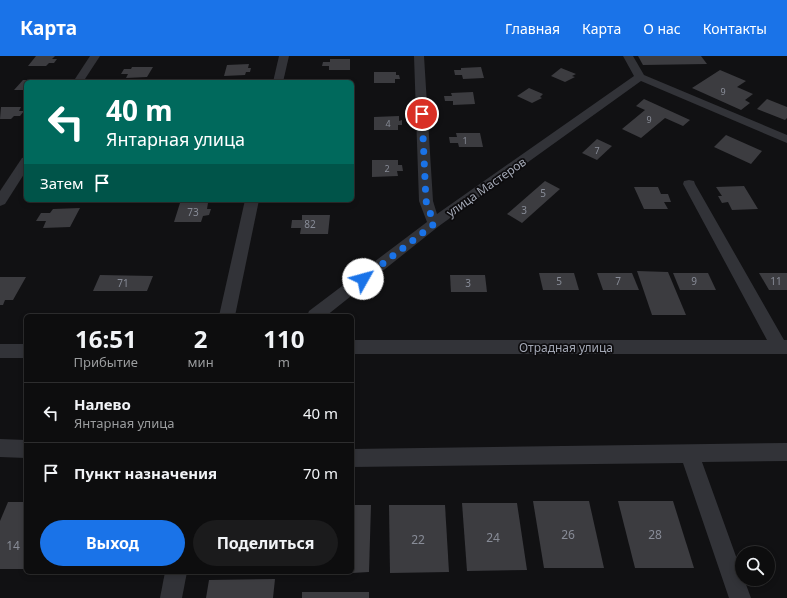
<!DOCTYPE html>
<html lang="ru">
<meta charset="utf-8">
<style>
:root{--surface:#0d0d0e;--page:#1b1b1c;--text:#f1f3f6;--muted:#9a9c9e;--line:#2d2d2e;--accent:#1a73e8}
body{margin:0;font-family:"Noto Sans",sans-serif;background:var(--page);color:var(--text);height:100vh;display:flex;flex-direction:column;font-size:15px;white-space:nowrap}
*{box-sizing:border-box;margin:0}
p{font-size:13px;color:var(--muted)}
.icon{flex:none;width:22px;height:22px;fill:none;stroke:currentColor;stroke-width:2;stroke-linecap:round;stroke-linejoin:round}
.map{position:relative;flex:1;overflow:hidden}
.sheet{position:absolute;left:24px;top:258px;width:330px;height:260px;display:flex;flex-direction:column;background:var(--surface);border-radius:6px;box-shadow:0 2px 6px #0003,0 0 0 1px var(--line)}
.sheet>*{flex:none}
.top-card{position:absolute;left:24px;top:24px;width:330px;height:122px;border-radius:6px;box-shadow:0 2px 6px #0003,0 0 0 1px var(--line);background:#00695c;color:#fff;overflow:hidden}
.buttons{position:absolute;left:735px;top:490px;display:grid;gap:8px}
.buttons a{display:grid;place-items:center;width:40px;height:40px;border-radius:50%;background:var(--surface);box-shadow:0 2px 6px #0003,0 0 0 1px var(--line);font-size:20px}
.pin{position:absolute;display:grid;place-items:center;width:34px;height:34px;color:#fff;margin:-17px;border:2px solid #fff;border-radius:50%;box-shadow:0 1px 4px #0007}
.me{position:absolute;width:44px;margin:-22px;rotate:52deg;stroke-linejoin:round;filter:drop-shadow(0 0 3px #0008)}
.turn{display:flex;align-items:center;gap:14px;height:84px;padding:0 16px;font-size:18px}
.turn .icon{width:52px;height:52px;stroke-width:2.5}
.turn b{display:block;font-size:28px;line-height:34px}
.then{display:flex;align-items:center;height:38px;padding:0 16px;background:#0003;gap:8px;font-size:15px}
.eta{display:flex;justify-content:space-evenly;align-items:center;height:68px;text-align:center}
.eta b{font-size:24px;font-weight:700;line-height:28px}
.button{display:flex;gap:8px;margin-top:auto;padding:8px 16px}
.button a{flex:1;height:46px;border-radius:24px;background:var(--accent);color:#fff;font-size:16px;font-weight:700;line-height:46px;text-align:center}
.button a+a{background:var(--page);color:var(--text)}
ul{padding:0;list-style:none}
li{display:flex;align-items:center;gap:12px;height:60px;padding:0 16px;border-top:1px solid var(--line)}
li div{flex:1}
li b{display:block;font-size:15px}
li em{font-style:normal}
header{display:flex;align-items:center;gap:24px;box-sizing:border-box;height:56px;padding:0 20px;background:var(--accent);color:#fff}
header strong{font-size:19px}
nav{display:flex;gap:22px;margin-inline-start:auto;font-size:14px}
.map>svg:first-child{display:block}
.building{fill:#3c3c40}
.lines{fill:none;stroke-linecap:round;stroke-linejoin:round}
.street{fill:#323338;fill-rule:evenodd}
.route{stroke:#1a73e8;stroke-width:7;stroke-dasharray:0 12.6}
.labels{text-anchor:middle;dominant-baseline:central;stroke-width:3.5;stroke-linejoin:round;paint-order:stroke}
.far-number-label{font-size:9px;fill:#888c97}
.number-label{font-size:10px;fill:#888c97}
.street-label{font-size:12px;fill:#a2a7b4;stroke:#0d0c0e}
.near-number-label{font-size:12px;fill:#888c97}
</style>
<header>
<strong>Карта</strong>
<nav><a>Главная</a><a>Карта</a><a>О нас</a><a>Контакты</a></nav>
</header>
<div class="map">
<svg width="787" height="542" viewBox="0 0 787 542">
<rect width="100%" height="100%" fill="#111113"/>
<!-- building -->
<g class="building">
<polygon points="36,0 55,0 52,3 57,3 54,7 49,7 46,10 28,10"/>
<polygon points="638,0 701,0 707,8 643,9"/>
<polygon points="330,3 350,3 350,14 329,14 329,10 322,10 323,6 330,6"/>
<polygon points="249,8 248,12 251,12 250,16 246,16 245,19 224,20 227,9"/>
<polygon points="132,11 153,11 147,21 126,22 128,18 121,18 124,13 131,13"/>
<polygon points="481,11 484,22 463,23 462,19 455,19 454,14 461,14 461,12"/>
<polygon points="561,12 576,18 572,20 575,21 565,26 551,20"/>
<polygon points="720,14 746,25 737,31 753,38 745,44 750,47 741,54 692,32"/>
<polygon points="374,16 396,16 396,19 399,19 400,23 395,23 395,27 374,27"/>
<polygon points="23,24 42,24 41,26 26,26 26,34 14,34"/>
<polygon points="529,32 543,38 540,41 542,42 532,47 517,40"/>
<polygon points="473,36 475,48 453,49 453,45 445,45 444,40 452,40 451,37"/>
<polygon points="644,43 690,64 683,70 665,62 641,82 622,73 645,54 636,50"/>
<polygon points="767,43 787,51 787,62 785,64 757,53"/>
<polygon points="1,51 21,51 19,55 24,55 20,60 14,60 11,63 0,63"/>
<polygon points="399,60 399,65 402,64 402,69 398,69 398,74 374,74 374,61"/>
<polygon points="456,77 480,77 483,91 459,91 458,87 450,87 449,81 457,81"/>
<polygon points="726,79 762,95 751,108 714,91"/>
<polygon points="597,83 612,90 597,104 582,97"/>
<polygon points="372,104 398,104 398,109 402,109 403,115 397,115 398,120 372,121"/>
<polygon points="545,125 560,133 522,167 507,158"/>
<polygon points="744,130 758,153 732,154 728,146 722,147 718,140 722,140 716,131"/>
<polygon points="634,131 658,131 661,138 668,138 671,146 664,146 668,153 644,153"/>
<polygon points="180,147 208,147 207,153 211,153 209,159 203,160 201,166 174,166"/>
<polygon points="80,152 70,171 43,172 46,165 36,165 41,157 50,157 53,153"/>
<polygon points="302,159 330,159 328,178 300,178 301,172 291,172 292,164 302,164"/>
<polygon points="637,215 668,216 686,259 652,259"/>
<polygon points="539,217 574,217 579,234 543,234"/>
<polygon points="597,217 632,217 639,234 603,234"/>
<polygon points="673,217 708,217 716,234 680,234"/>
<polygon points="759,217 787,217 787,234 769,234"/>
<polygon points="100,219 153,220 147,235 93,235"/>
<polygon points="450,219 485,219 487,236 451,236"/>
<polygon points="0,221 26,221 13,244 5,244 3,249 0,249"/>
<polygon points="533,445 589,445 604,512 544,512"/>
<polygon points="618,445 673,445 694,512 635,512"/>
<polygon points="8,446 26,446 26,513 0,513 0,465"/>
<polygon points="462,447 517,447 527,514 467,515"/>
<polygon points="352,449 371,449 369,516 352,517"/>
<polygon points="389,449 445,449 449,516 390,517"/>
<polygon points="275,523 273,542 206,542 209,524"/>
<rect x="302" y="536" width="67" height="6"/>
</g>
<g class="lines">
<!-- street -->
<g class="street">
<polygon points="90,0 100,0 83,26 73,26"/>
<polygon points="279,0 289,0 283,26 273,26"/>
<polygon points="414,0 424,0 433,145 437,158 634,20 623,0 633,0 644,19 787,79 787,87 641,25 439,170 326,260 307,260 309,255 427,166 419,145"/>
<polygon points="26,101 26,115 5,148 0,150 0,135 22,102"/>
<polygon points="689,124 694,125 695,128 784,284 787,284 787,298 352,298 352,284 767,284 683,128 684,125"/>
<polygon points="245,144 259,144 235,260 219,260"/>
<rect x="0" y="288" width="26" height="14"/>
<polygon points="0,383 26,384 26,402 0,401"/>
<polygon points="787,387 787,405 702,406 742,517 742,523 744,523 751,542 729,542 683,407 352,411 352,393"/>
<polygon points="165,516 187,516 182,542 160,542"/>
</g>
</g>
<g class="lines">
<!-- route -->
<polyline class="route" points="363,223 434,168 426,145 422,58"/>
</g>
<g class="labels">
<!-- far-number labels -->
<g class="far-number-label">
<text x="723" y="35">9</text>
<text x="649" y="63">9</text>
<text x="388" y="67">4</text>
<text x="465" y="84">1</text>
<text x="597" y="94">7</text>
<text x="387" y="112">2</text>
</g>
<!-- number labels -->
<g class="number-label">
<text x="543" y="137">5</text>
<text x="524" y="154">3</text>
<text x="193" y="156">73</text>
<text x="310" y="168">82</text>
<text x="559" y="225">5</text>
<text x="618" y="225">7</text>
<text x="694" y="225">9</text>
<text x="776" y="225">11</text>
<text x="123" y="227">71</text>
<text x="468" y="227">3</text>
</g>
<!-- street labels -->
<g class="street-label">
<text transform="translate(486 131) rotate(-35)">улица Мастеров</text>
<text x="566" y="291">Отрадная улица</text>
</g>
<!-- near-number labels -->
<g class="near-number-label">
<text x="568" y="478">26</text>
<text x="655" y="478">28</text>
<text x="493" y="481">24</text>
<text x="418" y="483">22</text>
<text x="13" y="489">14</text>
</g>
</g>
</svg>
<div class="buttons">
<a><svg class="icon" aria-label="search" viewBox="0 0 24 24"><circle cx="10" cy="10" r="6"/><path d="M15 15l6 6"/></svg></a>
</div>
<div class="pin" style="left:422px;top:58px;background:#d93025"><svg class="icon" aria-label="arrive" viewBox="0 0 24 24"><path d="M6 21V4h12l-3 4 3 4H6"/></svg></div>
<svg class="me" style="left:363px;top:223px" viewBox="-20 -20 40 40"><circle r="19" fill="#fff"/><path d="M0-13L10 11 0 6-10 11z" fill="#1a73e8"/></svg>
<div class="top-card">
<div class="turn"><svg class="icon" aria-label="left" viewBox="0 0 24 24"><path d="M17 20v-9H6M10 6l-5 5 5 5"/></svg><div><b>40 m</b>Янтарная улица</div></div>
<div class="then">Затем<svg class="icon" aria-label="arrive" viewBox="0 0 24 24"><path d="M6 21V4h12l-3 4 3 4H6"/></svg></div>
</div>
<section class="sheet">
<div class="eta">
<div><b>16:51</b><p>Прибытие</p></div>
<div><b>2</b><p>мин</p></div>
<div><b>110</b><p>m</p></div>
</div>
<ul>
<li><svg class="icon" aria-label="left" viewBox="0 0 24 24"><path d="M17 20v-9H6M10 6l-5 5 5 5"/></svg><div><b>Налево</b><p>Янтарная улица</p></div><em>40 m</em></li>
<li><svg class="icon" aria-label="arrive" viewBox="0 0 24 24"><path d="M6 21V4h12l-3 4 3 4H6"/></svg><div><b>Пункт назначения</b></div><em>70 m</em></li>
</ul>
<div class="button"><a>Выход</a><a>Поделиться</a></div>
</section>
</div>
